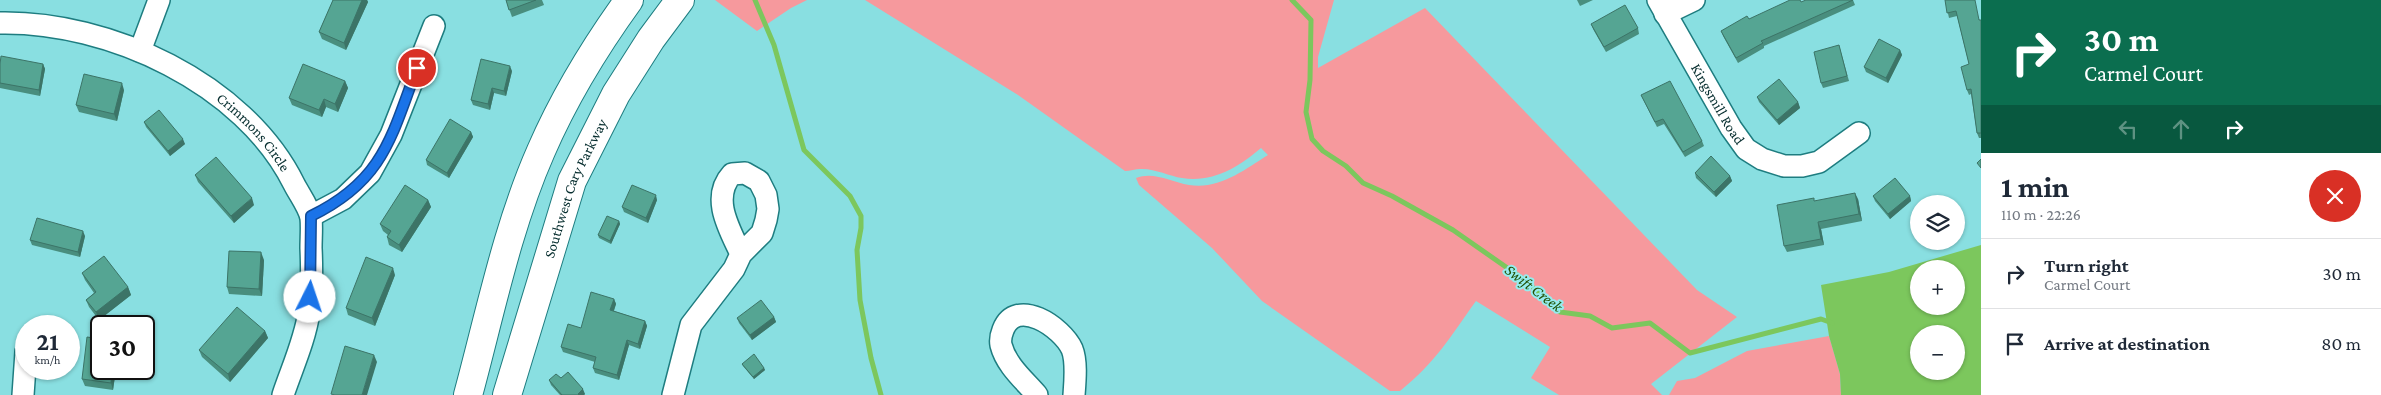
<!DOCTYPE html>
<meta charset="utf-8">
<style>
:root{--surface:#fff;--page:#f6f6f7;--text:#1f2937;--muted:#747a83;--line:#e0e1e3}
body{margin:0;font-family:"Crimson Pro",serif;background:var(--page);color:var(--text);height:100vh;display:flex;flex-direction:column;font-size:19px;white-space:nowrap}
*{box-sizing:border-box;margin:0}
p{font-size:16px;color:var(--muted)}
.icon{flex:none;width:28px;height:28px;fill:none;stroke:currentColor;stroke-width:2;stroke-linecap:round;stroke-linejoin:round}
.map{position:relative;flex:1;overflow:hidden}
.details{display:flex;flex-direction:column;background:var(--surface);width:400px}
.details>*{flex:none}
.guide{background:#0b6e4f;color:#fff;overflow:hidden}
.controls{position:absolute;left:1910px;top:195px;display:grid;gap:10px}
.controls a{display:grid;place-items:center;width:55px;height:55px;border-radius:50%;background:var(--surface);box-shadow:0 1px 4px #0004;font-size:25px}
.speed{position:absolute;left:15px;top:315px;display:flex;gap:10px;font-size:25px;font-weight:700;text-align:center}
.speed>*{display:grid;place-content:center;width:65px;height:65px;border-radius:50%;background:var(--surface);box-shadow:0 1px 4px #0004;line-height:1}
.speed small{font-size:12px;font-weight:400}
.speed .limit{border:2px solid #111;border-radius:8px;background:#fff;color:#111}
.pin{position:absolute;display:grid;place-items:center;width:42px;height:42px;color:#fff;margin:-21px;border:2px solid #fff;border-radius:50%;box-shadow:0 1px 5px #0007}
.me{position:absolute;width:55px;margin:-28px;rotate:4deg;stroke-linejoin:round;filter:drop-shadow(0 0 4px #0008)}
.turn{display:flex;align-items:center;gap:18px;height:105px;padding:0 20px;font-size:22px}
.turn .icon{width:65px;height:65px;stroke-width:2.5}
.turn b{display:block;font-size:35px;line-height:42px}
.lanes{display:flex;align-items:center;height:48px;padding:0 20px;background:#0003;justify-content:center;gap:25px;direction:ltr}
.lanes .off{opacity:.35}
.round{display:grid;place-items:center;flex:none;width:52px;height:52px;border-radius:26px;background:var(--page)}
.summary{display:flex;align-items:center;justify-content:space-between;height:85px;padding:0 20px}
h1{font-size:30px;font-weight:700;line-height:38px}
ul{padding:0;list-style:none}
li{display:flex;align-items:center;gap:15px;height:70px;padding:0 20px;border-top:1px solid var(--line)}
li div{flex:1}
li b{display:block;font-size:19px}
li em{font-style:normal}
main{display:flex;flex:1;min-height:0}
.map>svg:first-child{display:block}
.green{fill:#f6999d}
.water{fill:#7cc75d;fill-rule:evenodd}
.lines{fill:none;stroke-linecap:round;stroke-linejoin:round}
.stream{stroke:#7cc75d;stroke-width:5}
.minor-casing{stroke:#1e7d80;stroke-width:24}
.major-casing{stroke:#1e7d80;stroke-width:30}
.minor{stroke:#fff;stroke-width:21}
.major{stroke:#fff;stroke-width:28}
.wall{fill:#498e7e}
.shaded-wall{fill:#3c7467}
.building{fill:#55a593;stroke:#3c7467}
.route-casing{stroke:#114b97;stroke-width:12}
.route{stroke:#1a73e8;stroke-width:9}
.labels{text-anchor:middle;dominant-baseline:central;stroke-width:4;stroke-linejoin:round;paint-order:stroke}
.street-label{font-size:15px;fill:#072e2f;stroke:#96ecee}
.water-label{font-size:16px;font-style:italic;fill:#225106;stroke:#96ecee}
</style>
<main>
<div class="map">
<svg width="1981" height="395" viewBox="0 0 1981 395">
<rect width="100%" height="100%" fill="#89dfe1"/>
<!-- green -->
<g class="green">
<polygon points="715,0 807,0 791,8 757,31"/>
<path d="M865,0H1334L1318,57V68L1425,8L1697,290L1737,317L1651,384L1662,395H1559L1531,378L1550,347L1476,301C1450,337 1436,362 1400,391H1390L1262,301L1212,248L1139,185L1136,178C1154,171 1171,182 1189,185C1219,190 1244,170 1268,155L1261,148C1239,167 1213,183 1182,178C1169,176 1154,168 1140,169C1136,169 1130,171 1125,171L1018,95Z"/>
<polygon points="1829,336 1840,374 1841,395 1669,395 1677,381 1695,378 1747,351"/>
</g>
<!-- water -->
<path class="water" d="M1981,245V395H1841L1840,374L1829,336L1821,285L1889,272ZM1919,269H1956V306H1919ZM1919,334H1956V371H1919Z"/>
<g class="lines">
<!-- stream -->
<g class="stream">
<polyline points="755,0 774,45 804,150 850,196 861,216 861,228 857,250 860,300 871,358 881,395"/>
<polyline points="1292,0 1311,20 1310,80 1306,112 1312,139 1323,151 1346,166 1363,183 1392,196 1453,230 1526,281 1560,312 1590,316 1612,328 1650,323 1690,353 1821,319 1832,323"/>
</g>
<defs>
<g id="minor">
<path id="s1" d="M1658,0L1731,128L1746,149L1762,159L1784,166H1802L1819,162L1859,133"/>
<polyline points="1665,14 1694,0"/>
<path id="s2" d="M0,23C109,21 244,83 294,184C299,194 309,207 311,218C312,227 311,238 311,248C312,269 312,291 309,312C305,340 292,368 283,395"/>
<polyline points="140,51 159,0"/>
<polyline points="311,216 343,199 370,173 391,135 434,26"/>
<polyline points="23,395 26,352"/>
<path d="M673,395L691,325L734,269L741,254L762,233L766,220L768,209L766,195L759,181L745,173L732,174C710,198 730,230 741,254"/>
<path d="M1037,395C1024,380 1006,365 1001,345C1000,340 1001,335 1003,330C1016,296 1062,327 1072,349C1077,361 1075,382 1074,395"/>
</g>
<g id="major">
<path d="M468,395C490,314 507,228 541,151C564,98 595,47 629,0"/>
<path id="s3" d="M507,395L572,181L616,94L651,39L680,0"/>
</g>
</defs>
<!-- minor casing -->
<use href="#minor" class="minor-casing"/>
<!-- major casing -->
<use href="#major" class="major-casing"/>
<!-- minor -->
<use href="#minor" class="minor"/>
<!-- major -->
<use href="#major" class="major"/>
</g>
<!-- wall -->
<g class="wall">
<polygon points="333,0 367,0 368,2 346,50 322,39 319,32"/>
<polygon points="506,0 542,0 544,5 512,17"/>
<polygon points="1577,0 1593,0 1580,6"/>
<polygon points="1853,0 1855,5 1764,46 1764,48 1738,63 1723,36 1721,31 1749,19 1801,2"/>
<polygon points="1945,0 1980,20 1981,20 1981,138 1979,138 1977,133 1971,94 1969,95 1967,90 1969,64 1957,16 1949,18"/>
<polygon points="1591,24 1638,28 1639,34 1606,52 1593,29"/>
<polygon points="1839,45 1849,81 1823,88 1821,83"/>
<polygon points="1900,50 1902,55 1888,83 1866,72 1864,67"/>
<polygon points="0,64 43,64 45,69 40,96 0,88"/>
<polygon points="512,71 506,96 494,93 490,110 473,105 471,100"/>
<polygon points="345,81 348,88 338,112 326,107 322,117 292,105 289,98"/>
<polygon points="124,90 117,121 79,112 76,105"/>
<polygon points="1641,95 1702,141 1704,146 1685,157 1664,124 1657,127"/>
<polygon points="1757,97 1798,102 1800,108 1779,125 1759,102"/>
<polygon points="144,122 185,144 170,156 146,127"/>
<polygon points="471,132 473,137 449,178 427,165 426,160"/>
<polygon points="1695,173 1730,176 1732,181 1716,197 1696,178"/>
<polygon points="195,175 254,205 234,223 198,182"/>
<polygon points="1873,196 1910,196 1911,201 1890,219 1875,201"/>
<polygon points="1858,199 1862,221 1821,229 1824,245 1787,252 1784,246 1815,201"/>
<polygon points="428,200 431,207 402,252 389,245 387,237 388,235 383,231 380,224"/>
<polygon points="657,200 648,223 624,212 622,207"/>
<polygon points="619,221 620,224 611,244 599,238 598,235"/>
<polygon points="85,236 80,257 32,245 30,240"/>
<polygon points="264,260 262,296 229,294 227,287"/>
<polygon points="82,273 128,287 131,295 99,320 89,307 86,300 94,293 85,280"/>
<polygon points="395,275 375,326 348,315 346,308"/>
<polygon points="614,299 616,304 614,311 645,321 647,326 640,349 629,345 619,380 595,373 593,368 595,362 563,352 561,347 581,328"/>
<polygon points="774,317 776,322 752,340 739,323 737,318"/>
<polygon points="265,331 268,338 230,382 202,357 199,350"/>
<polygon points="742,364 764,368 765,370 754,379 743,366"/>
<polygon points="116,369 113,390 85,386 82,379"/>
<polygon points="561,378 585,394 584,395 560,395 551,385 549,380"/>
</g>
<!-- shaded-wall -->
<g class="shaded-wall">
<polygon points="362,0 367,0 368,2 346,50 344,43"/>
<polygon points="1900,50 1902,55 1888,83 1886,78"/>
<polygon points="43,64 45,69 40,96 39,90"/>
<polygon points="510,66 512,71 506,96 504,91"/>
<polygon points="345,81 348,88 338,112 335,104"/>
<polygon points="122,83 124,90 117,121 114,114"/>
<polygon points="492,88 494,93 490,110 488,104"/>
<polygon points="324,99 326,107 322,117 319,110"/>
<polygon points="1798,102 1800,108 1779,125 1777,120"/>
<polygon points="471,132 473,137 449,178 447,173"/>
<polygon points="183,139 185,144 170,156 168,151"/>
<polygon points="1730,176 1732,181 1716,197 1714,192"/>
<polygon points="1855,193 1858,199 1862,221 1859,214"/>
<polygon points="656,195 657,200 648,223 646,218"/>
<polygon points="1910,196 1911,201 1890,219 1888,214"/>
<polygon points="252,198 254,205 234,223 231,216"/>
<polygon points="428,200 431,207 402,252 399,245"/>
<polygon points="619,221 620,224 611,244 610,241"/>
<polygon points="1818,222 1821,229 1824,245 1821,239"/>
<polygon points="83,231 85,236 80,257 78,252"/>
<polygon points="261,252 264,260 262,296 259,289"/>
<polygon points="393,268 395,275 375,326 372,318"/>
<polygon points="128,287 131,295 99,320 96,312"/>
<polygon points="614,299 616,304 612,315 610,310"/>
<polygon points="774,317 776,322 752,340 750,335"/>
<polygon points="645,321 647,326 640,349 638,344"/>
<polygon points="265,331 268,338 230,382 228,374"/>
<polygon points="627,340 629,345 619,380 617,375"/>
<polygon points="374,355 377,362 367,395 362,395"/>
<polygon points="764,368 765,370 754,379 753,377"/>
<polygon points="112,369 116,369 113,390 111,383"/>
<polygon points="583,389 585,394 584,395 578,395 578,394"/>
</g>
<!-- building -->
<g class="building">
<polygon points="333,0 362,0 344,43 319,32"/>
<polygon points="506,0 536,0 509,10"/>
<polygon points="1790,0 1800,0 1801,2 1806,0 1853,0 1761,41 1763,43 1736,58 1721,31 1747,16 1749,19"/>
<polygon points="1945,0 1975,0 1979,20 1981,20 1981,133 1977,133 1971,89 1967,90 1961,67 1969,64 1956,11 1947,13"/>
<polygon points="1625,5 1638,28 1604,47 1591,24"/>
<polygon points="1879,39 1900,50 1886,78 1864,67"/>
<polygon points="1839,45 1847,76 1821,83 1814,52"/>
<polygon points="1,56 43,64 39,90 0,83 0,64"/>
<polygon points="481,59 510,66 504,91 492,88 488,104 471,100"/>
<polygon points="303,64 345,81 335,104 324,99 319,110 289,98"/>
<polygon points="84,74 122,83 114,114 76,105"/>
<polygon points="1779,79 1798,102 1777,120 1757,97"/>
<polygon points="1670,81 1702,141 1683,152 1663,119 1655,122 1641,95"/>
<polygon points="159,110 183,139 168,151 144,122"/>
<polygon points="450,119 471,132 447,173 426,160"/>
<polygon points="1711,156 1730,176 1714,192 1695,173"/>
<polygon points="216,157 252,198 231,216 195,175"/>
<polygon points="1981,159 1981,168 1977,163"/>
<polygon points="1895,178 1910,196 1888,214 1873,196"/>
<polygon points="405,185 428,200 399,245 387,237 391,231 380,224"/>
<polygon points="632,185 656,195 646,218 622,207"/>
<polygon points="1855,193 1859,214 1818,222 1821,239 1784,246 1777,205 1814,198 1814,201"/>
<polygon points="607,216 619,221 610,241 598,235"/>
<polygon points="37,218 83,231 78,252 30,240"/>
<polygon points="229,251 261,252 259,289 227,287"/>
<polygon points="104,256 128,287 96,312 86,300 96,292 82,273"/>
<polygon points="366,257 393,268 372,318 346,308"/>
<polygon points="591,292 614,299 610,310 645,321 638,344 627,340 617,375 593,368 596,357 561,347 568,324 581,328"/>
<polygon points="761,300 774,317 750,335 737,318"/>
<polygon points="237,307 265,331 228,374 199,350"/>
<polygon points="87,337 101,339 101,369 112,369 111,383 82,379"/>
<polygon points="345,346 374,355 362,395 335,395 331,394"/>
<polygon points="754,354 764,368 753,377 742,364"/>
<polygon points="568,372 583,389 578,394 579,395 562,395 549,380 556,374 561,378"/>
</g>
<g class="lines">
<defs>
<path id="route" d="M310,297L311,216C383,181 391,138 417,68"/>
</defs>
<!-- route casing -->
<use href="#route" class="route-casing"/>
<!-- route -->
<use href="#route" class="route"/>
</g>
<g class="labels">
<!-- street labels -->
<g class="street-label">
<text stroke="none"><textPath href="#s1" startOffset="120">Kingsmill Road</textPath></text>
<text stroke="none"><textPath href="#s2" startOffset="285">Crimmons Circle</textPath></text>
<text stroke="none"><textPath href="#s3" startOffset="218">Southwest Cary Parkway</textPath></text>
</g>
<!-- water labels -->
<g class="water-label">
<text transform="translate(1534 288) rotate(37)">Swift Creek</text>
</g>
</g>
</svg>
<div class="controls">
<a><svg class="icon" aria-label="layers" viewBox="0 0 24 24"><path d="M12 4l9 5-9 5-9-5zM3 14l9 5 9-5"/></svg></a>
<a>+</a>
<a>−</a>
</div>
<div class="speed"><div>21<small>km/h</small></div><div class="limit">30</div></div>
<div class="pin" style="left:417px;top:68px;background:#d93025"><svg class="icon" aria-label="arrive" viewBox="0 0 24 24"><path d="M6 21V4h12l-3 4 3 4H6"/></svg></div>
<svg class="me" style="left:310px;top:297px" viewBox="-20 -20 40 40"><circle r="19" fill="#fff"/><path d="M0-13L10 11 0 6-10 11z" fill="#1a73e8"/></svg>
</div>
<section class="details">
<div class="guide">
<div class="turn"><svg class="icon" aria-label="right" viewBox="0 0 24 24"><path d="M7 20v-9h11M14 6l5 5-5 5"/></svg><div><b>30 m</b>Carmel Court</div></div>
<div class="lanes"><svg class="icon off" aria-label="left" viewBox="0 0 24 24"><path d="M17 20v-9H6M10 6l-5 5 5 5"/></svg><svg class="icon off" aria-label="ahead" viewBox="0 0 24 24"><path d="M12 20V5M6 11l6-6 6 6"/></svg><svg class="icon" aria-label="right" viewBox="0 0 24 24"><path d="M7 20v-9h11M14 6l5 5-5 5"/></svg></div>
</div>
<div class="summary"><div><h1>1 min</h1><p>110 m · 22:26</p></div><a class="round" style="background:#d93025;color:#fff"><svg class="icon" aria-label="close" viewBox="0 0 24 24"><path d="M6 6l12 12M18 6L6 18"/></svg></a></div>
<ul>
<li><svg class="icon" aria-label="right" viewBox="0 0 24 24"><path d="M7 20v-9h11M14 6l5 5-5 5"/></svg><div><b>Turn right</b><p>Carmel Court</p></div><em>30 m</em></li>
<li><svg class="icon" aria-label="arrive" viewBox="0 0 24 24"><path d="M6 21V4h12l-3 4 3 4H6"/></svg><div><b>Arrive at destination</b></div><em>80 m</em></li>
</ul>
</section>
</main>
